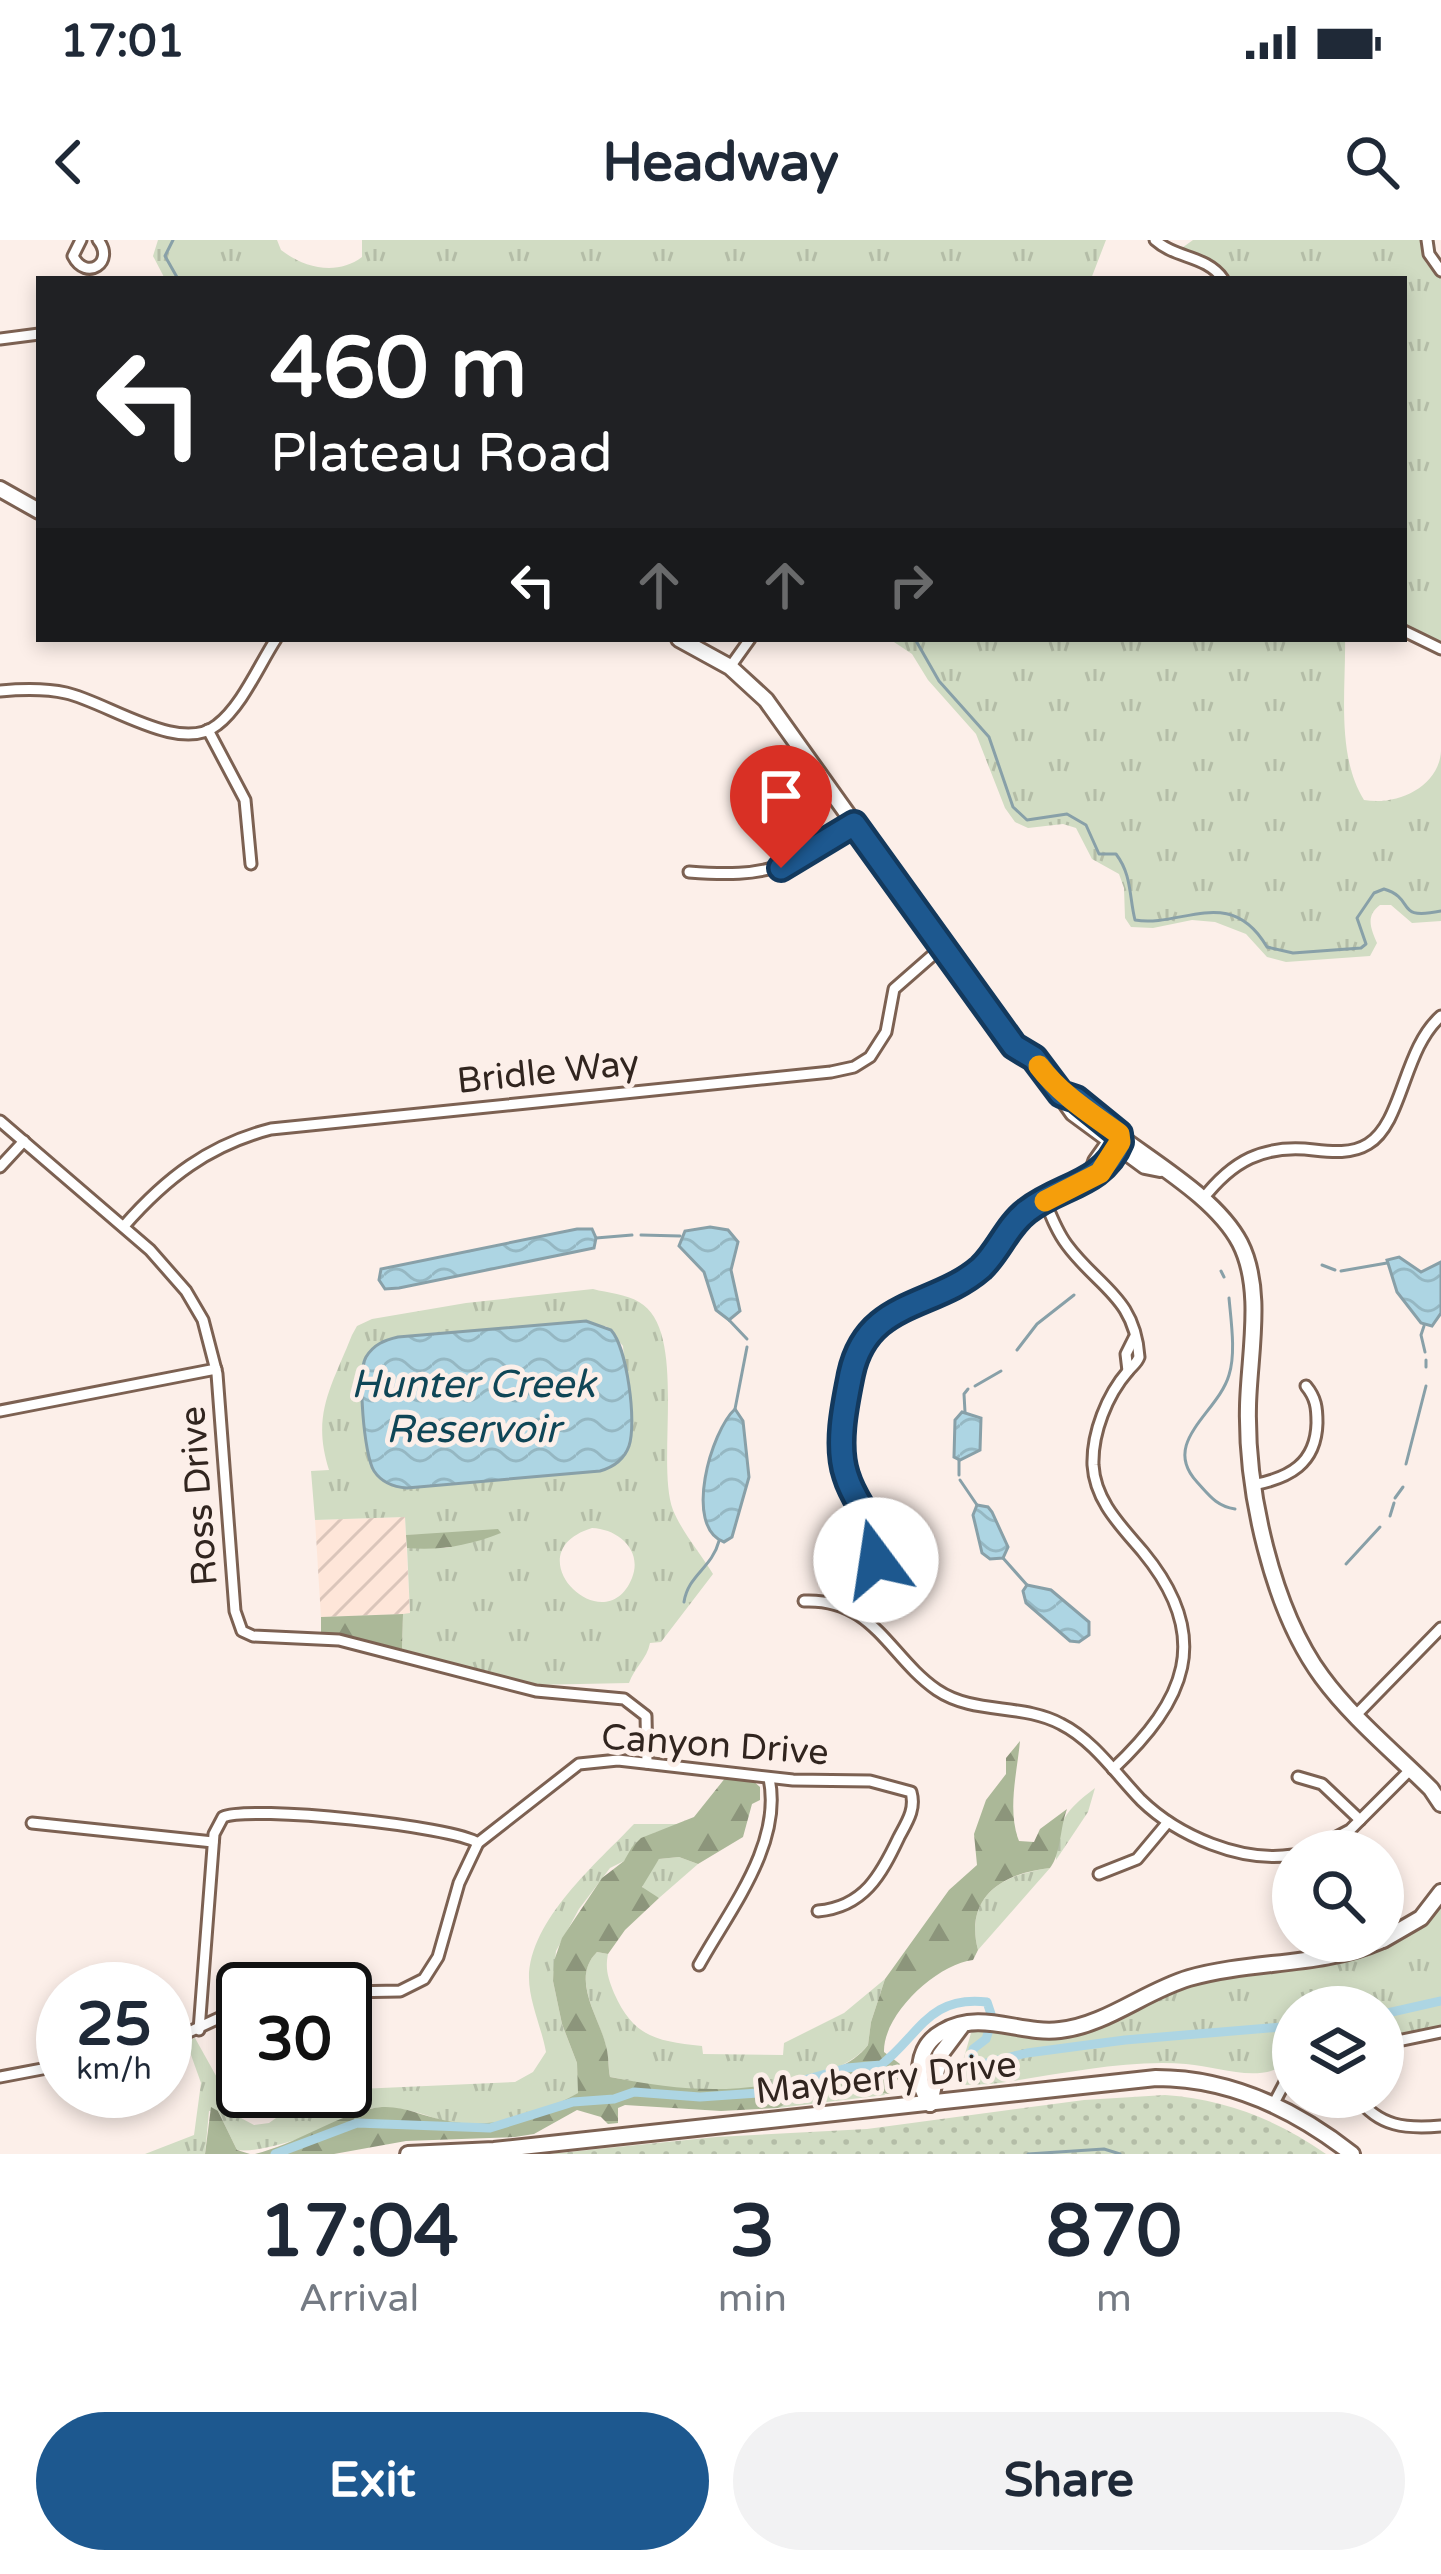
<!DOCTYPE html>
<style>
:root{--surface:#fff;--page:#f2f2f3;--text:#1f2937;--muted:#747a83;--accent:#1d588f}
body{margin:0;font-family:"Varela Round",sans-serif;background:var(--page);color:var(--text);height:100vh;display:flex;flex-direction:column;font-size:45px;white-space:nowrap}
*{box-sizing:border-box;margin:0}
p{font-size:39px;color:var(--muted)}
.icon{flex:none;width:66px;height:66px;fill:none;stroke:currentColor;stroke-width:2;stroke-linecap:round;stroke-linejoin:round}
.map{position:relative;height:1914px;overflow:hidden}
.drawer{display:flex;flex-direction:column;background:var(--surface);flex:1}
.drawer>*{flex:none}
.guide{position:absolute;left:36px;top:36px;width:1371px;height:366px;border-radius:0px;box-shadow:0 6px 18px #0003;background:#202124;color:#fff;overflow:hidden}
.buttons{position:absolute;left:1272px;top:1590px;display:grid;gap:24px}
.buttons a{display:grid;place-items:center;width:132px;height:132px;border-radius:50%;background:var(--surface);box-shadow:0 6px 18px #0003;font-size:60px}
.speed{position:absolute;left:36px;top:1722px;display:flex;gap:24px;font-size:60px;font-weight:700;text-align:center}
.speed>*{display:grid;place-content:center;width:156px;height:156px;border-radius:50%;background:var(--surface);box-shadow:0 6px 18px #0003;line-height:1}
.speed small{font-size:30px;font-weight:400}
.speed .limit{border:6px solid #111;border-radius:18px;background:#fff;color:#111}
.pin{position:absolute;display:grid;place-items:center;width:102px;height:102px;color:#fff;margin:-123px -51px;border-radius:50% 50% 50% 0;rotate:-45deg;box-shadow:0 0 12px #0007}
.pin .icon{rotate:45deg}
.me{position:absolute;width:132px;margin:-66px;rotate:346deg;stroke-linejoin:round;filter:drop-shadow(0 0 9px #0008)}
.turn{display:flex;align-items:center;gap:42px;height:252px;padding:0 36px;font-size:54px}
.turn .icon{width:156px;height:156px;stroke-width:2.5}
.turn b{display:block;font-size:84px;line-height:102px}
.lanes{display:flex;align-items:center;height:114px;padding:0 36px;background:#0003;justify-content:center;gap:60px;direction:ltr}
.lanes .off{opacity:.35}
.eta{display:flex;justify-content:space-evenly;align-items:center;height:204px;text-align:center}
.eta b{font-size:72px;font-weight:700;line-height:84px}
.cta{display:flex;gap:24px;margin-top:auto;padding:24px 36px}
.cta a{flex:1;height:138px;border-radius:72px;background:var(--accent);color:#fff;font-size:48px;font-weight:700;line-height:138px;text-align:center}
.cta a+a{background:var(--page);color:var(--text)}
.status{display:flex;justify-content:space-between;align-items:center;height:84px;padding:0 60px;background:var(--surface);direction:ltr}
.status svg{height:33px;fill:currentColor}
header{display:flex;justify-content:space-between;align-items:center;height:156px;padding:0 36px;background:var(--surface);font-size:54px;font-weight:700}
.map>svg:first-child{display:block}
.industrial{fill:url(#industrial-furrows)}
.grass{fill:url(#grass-tufts);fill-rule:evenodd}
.forest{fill:url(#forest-firs)}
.park{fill:url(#park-dots)}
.water{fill:url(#water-waves);stroke:#88a0a8;stroke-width:3}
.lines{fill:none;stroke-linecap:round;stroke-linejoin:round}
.stream{stroke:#88a0a8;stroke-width:3}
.canal{stroke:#add5e3;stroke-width:9}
.street-casing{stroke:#7c6152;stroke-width:15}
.secondary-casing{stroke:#7c6152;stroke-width:20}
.street{stroke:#fff;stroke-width:9}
.secondary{stroke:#fff;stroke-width:14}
.route-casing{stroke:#13395d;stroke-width:30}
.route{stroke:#1d588f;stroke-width:21}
.slow{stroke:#f59e0b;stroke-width:21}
.labels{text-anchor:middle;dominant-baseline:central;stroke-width:10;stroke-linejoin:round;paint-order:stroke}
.street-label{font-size:36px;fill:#31251f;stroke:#fcefe9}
.water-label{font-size:39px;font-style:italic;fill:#0f4657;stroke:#fcefe9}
</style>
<div class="status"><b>17:01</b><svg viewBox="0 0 49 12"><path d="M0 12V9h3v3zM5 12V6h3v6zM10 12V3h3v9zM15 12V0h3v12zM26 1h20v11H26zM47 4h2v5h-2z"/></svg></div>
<header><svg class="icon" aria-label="back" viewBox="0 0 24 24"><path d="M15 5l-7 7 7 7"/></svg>Headway<svg class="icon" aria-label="search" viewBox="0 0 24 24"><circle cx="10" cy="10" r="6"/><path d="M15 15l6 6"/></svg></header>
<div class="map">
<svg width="1441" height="1914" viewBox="0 0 1441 1914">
<defs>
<pattern id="industrial-furrows" width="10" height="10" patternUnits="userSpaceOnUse" patternTransform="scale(3)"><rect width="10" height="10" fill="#fee6d9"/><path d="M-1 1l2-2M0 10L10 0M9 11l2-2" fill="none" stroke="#dac5ba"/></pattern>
<pattern id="grass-tufts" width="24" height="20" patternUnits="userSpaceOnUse" patternTransform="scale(3)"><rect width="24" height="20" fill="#d1dcc3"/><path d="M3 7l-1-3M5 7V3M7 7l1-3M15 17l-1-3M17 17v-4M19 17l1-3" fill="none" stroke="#b4bda7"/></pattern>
<pattern id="forest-firs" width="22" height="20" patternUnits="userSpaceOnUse" patternTransform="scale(3)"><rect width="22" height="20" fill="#abb898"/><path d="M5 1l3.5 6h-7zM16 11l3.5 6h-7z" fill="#8c957b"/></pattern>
<pattern id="park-dots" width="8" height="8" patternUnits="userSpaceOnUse" patternTransform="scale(3)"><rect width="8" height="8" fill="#d1dcc3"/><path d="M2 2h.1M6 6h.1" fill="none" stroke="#b4bda7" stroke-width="1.8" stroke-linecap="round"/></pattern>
<pattern id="water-waves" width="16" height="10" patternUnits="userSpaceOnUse" patternTransform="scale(3)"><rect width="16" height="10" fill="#add5e3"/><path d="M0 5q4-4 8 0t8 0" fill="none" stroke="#95b7c2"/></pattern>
</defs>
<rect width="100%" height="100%" fill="#fcefe9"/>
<!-- industrial -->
<polygon class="industrial" points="405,1277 410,1374 321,1377 315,1280"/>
<!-- grass -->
<g class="grass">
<path d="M158,0H277L281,10C304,28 337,36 362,17V0H1106L1091,39H165L153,16Z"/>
<polygon points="1193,0 1421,0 1426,23 1441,39 1441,403 1404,385 1404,39 1228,39 1211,19 1179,10"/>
<path d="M857,399H1345C1346,450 1336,515 1364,560C1397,566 1439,547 1441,511V681L1412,683L1391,665H1380C1365,676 1371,689 1377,703L1370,716L1286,722L1267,717L1246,694L1215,682L1192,680L1153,688L1131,687L1125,678L1124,648L1119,634L1092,619L1076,588L1063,584L1028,588L1015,582L1005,568L976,494L928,440L912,414L894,402Z"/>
<path d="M593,1049C608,1053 626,1054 639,1062C689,1090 655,1222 673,1270C682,1292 701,1314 713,1334L661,1402L650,1403C647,1419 634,1428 629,1443L531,1445L402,1409L403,1374L410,1373L407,1308H446L500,1293L406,1295L405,1277L315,1280L311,1231L329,1230C311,1174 332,1146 352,1095L357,1086L372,1079L466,1063ZM606,1086L623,1106L631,1194L623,1217L600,1231L414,1248C393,1248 380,1241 370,1223L361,1135L366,1117ZM592,1288C618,1289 643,1310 632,1338C605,1405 511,1313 592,1288Z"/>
<path d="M1095,1548L1088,1572L1056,1620C1057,1581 1065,1571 1095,1548Z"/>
<path d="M634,1584H682L654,1593L624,1621L610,1628L579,1669L556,1711L553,1741L562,1784L577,1823L579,1853C537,1876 484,1894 437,1879C413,1871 402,1867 375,1868C368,1868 365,1872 358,1875C329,1888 267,1914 237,1910L218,1871H209L205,1914H145L194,1895L201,1843L186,1801L195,1798L239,1877L254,1885L269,1883L314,1851L515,1842L533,1832L546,1812C542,1789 529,1761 529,1738C529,1680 598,1622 634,1584Z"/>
<polygon points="679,1617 698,1624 659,1658 643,1651 642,1642 659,1619"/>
<path d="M1050,1628L978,1710C964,1656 1003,1634 1050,1628Z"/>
<path d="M1441,1666V1786L1383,1799V1767H1293V1819C1262,1846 1223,1827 1186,1824C1123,1819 1054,1836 991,1844L963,1845L958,1838L971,1793L977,1790C1005,1787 1032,1800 1060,1796C1108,1790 1145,1758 1190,1745C1268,1723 1388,1736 1441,1666Z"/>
<path d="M597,1712L608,1714C605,1729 608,1738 614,1753C634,1798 657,1801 702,1806L703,1814L783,1815L784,1803L844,1773L885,1739L871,1782L868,1805C834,1848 724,1853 673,1849C652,1848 630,1840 610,1837C608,1827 609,1817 606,1807C599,1776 570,1738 597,1712Z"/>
<polygon points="848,1837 877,1840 885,1855 778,1868 802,1852"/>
</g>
<!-- forest -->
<g class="forest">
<path d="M498,1289L501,1293C471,1305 440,1311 407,1308L406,1295Z"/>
<polygon points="403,1374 402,1409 321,1393 321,1377"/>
<path d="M1020,1501C1017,1533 1007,1571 1019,1601L1034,1602L1040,1589L1067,1569C1060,1587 1061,1614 1050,1628C1003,1633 964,1657 978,1710L973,1720C937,1724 883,1774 884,1812L900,1824L901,1833L890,1854L881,1853L877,1840L848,1837L828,1841L778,1868L721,1871L625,1865L618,1868V1883L608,1884L601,1877L577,1870L534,1894L515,1897L406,1901L334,1914H255C295,1904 331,1879 370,1869C397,1862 418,1875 443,1880C490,1891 537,1876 578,1853L577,1823L562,1784L553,1741L554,1721L562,1698L602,1638L624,1621L632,1607L641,1598L694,1577L726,1537L752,1540L760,1547V1560L752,1564L743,1597L698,1624L679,1617L659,1619L642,1647L659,1658L625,1690L608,1714L597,1712C570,1739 599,1776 606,1806C609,1816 608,1827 610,1837C679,1850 731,1856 803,1837C828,1831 851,1827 868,1805L871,1782L885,1739L949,1650L977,1625L974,1594L986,1560L1006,1534V1518Z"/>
<polygon points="211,1867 218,1871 237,1910 250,1914 205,1914"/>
</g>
<!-- park -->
<path class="park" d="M1165,1855C1224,1859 1278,1880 1326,1914H549L716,1897L867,1889L1084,1860Z"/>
<!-- water -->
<g class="water">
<polygon points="710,987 728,990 738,1002 731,1030 740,1071 729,1080 716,1070 704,1032 679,1006 685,991"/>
<polygon points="577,989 592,989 596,998 594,1008 399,1048 385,1049 379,1040 381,1029"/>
<polygon points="1399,1017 1421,1032 1441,1022 1441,1073 1432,1086 1421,1083 1397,1052 1387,1020"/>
<path d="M586,1081L611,1090C627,1108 637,1182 629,1206C624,1220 614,1227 600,1231L407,1248C393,1247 382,1243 374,1231C364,1216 357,1132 366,1117C374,1104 385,1100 398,1097Z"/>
<path d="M735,1169L743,1181L749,1237L732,1297L724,1302C683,1287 711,1191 735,1169Z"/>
<polygon points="962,1172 981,1178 980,1210 960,1220 954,1217 955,1180"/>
<polygon points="977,1265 988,1267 992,1272 1008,1307 1003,1318 990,1319 982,1313 973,1275"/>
<polygon points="1027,1345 1051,1350 1089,1382 1089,1395 1079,1402 1070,1401 1026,1363 1023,1351"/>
</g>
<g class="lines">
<!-- stream -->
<g class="stream">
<polyline points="173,0 165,16 178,39"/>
<path d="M915,399L939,441L989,497L1013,567L1027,580L1067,574L1086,585L1099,614H1116C1132,635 1129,656 1135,680C1182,688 1230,644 1267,707L1293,713L1361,708L1366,704L1357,678L1374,653L1384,649C1417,659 1393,681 1441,671"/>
<polyline points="641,995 680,996"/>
<polyline points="596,998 632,995"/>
<polyline points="1322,1025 1335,1030"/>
<polyline points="1221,1031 1224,1037"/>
<polyline points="1341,1031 1387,1023"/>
<path d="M1229,1058C1231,1081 1236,1113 1229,1135C1218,1173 1160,1202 1197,1242C1209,1255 1216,1266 1235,1269"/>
<polyline points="729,1080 747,1099"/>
<polyline points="1424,1086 1421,1095 1425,1112"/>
<polyline points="1017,1110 1037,1084 1074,1055"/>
<polyline points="1426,1127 1426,1120"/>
<polyline points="975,1146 1001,1131"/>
<polyline points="735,1169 747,1107"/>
<polyline points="965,1172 964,1154 968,1149"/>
<polyline points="1406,1224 1426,1146"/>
<polyline points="959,1235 959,1220"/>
<polyline points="960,1240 977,1265"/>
<polyline points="1395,1258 1403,1247"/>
<polyline points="1390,1276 1394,1263"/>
<polyline points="1003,1318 1027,1345"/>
<polyline points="1346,1324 1380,1287"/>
<path d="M684,1362C688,1335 712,1328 719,1301"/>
<polyline points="1028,1914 1104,1909 1120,1914"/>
</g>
<!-- canal -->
<g class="canal">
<polyline points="1383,1774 1441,1761"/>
<polyline points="989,1790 986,1799 973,1809 972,1821 978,1825 1027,1813 1125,1800 1293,1786"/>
<path d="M275,1914L357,1883L490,1888L573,1862L614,1859L634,1852L700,1857L758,1853L847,1828L881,1825C919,1796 928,1755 987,1762L991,1774"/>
</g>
<defs>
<g id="street">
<path d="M81,0L73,16C86,42 116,22 98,0"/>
<path d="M1155,0C1176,19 1206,15 1223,39"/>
<polyline points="1427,0 1429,14 1441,31"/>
<polyline points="0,99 39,94"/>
<polyline points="1404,391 1441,409"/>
<polyline points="730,427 750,399"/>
<path d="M0,451C22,449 44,448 66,453C107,462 180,515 217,485C242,466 259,425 276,399"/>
<polyline points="208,490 245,560 251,624"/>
<path d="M689,632C768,638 790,628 854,584"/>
<polyline points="0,881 150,1010 186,1051 203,1080 217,1134 235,1371 242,1391 253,1396 339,1400 536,1451 624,1459 646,1476 647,1523"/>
<polyline points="0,927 24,901"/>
<polyline points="1088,937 1094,920 1111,896"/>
<path d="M1202,960C1232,921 1263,904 1314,910C1332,912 1352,914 1368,904C1403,883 1403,809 1441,776"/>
<path d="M1045,961C1051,976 1057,992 1067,1005C1098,1047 1135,1057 1139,1117C1137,1123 1132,1126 1128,1131C1107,1155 1092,1193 1093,1225C1095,1261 1121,1286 1143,1312C1214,1398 1185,1461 1113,1529"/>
<path d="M124,986C166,938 209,905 271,889L831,832L854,827L870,817L886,792L894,749L942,707"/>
<polyline points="1128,1131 1126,1114 1134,1098"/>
<polyline points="0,1171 216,1129"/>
<path d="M1253,1245C1289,1238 1316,1224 1317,1183C1317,1168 1316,1158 1306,1146"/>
<path d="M804,1361C874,1358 889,1417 937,1450C974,1475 1022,1463 1061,1484C1093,1500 1116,1534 1141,1560C1178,1596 1241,1623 1293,1615"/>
<path d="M855,1372C866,1349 877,1329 875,1302C874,1275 855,1260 846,1236C835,1205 847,1129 864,1101C887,1063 937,1058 972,1034C996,1018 1004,990 1026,972C1060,944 1098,948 1120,904"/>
<polyline points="1356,1475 1441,1388"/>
<polyline points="1298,1537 1322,1544 1360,1580"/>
<polyline points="32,1583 213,1602"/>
<polyline points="1310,1611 1350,1590 1411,1529"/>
<polyline points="1099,1634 1137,1619 1168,1582"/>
<path d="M699,1725C730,1669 783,1604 769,1538"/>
<path d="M345,1752L400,1751L424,1739L438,1717L459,1643L478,1603L579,1524L618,1520L793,1540L870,1541L911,1552C916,1569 907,1582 899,1597C881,1635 864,1667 818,1671"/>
<path d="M199,1790L214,1594L223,1577C250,1565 454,1586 478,1603"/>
<polyline points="165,1803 243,1767"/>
<polyline points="1383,1804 1441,1792"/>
<polyline points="0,1837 63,1825"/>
<path d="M1357,1857C1379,1887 1406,1889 1441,1886"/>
<polyline points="1273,1865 1293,1827"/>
</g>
<g id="secondary">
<polyline points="0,249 39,271"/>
<polyline points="679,399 730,427 766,460 1003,792 1014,806 1034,818 1073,873 1145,926 1160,929"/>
<path d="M1061,854L1075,859C1119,906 1210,946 1240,1003C1264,1050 1249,1115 1248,1166C1246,1251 1272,1369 1322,1437C1352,1478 1395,1513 1431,1549L1441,1564"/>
<polyline points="1383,1700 1421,1678 1441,1652"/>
<path d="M930,1864C915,1842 915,1807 942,1792C981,1769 1020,1795 1060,1790C1106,1785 1145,1751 1189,1738C1252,1720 1320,1727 1380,1701"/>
<polyline points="930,1864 940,1815 961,1787"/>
<path d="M408,1914L494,1910L1156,1838C1229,1838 1296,1870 1352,1914"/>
</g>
</defs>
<!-- street casing -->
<use href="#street" class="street-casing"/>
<!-- secondary casing -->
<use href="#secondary" class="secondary-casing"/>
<!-- street -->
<use href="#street" class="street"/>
<!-- secondary -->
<use href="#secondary" class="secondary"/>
</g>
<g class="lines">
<defs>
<path id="route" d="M781,628L854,584L1014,806L1034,818L1061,854L1076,859L1119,894L1120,902C1103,945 1060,945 1027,971C1007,986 999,1011 981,1028C934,1069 867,1059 851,1134C845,1164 836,1205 846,1235C857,1271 877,1275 876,1320"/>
</defs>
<!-- route casing -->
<use href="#route" class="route-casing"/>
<!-- route -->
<use href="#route" class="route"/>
<!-- slow -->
<path class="slow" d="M1039,826C1060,854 1090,873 1119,894L1120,902L1100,933L1045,961"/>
</g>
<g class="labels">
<!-- street labels -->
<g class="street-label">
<text transform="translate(548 832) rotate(-6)">Bridle Way</text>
<text transform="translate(199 1256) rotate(-94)">Ross Drive</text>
<text transform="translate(715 1505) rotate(4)">Canyon Drive</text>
<text transform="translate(886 1838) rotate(-6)">Mayberry Drive</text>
</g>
<!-- water labels -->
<g class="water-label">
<text x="473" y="1144">Hunter Creek<tspan x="473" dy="45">Reservoir</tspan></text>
</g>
</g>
</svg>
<div class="buttons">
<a><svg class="icon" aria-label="search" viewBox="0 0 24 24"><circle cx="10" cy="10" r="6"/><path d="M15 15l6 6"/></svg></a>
<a><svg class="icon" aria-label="layers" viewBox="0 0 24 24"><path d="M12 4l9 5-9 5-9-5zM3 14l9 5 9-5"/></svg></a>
</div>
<div class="speed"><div>25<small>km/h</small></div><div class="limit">30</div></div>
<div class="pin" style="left:781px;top:628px;background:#d93025"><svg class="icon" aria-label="arrive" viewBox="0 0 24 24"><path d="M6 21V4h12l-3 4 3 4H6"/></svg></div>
<svg class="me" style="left:876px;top:1320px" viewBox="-20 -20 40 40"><circle r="19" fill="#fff"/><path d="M0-13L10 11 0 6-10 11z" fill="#1d588f"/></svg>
<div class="guide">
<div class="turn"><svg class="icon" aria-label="left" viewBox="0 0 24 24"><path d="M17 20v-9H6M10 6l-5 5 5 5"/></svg><div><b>460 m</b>Plateau Road</div></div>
<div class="lanes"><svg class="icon" aria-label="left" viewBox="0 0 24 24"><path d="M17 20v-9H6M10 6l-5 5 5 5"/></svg><svg class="icon off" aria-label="ahead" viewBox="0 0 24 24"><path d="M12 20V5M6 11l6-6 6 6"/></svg><svg class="icon off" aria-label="ahead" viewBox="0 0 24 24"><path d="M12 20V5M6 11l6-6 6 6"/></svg><svg class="icon off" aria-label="right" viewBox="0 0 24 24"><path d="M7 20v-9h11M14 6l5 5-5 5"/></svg></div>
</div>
</div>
<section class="drawer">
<div class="eta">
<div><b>17:04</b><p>Arrival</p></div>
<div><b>3</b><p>min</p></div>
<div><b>870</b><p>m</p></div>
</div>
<div class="cta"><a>Exit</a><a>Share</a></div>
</section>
